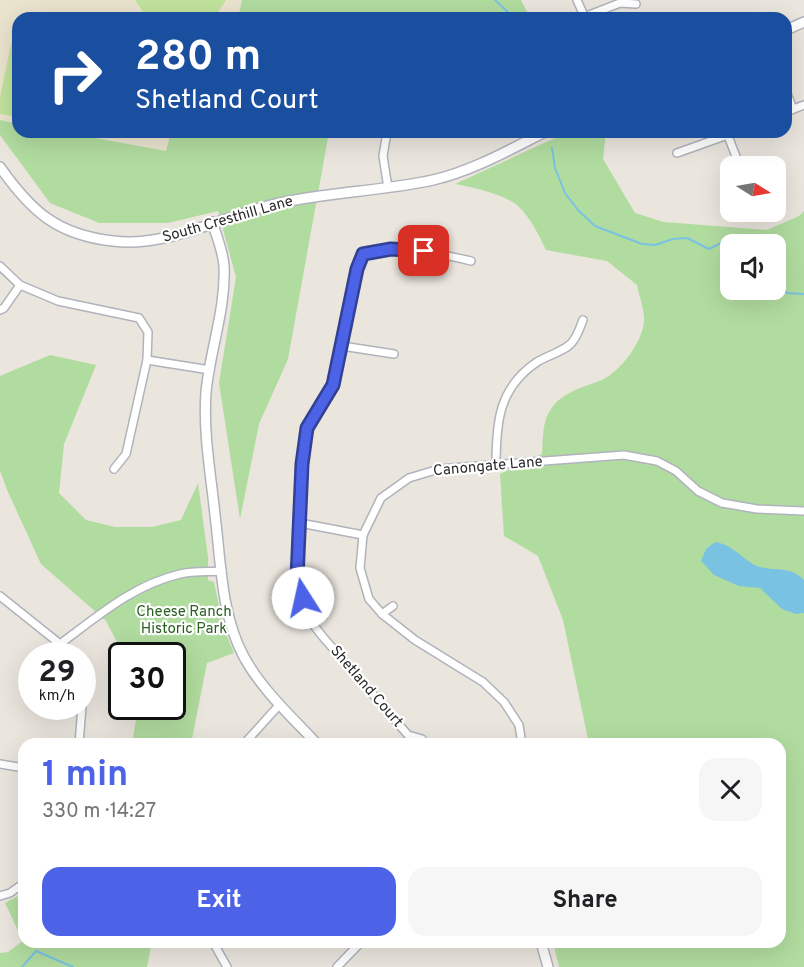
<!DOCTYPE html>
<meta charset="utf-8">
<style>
:root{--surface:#fff;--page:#f6f6f6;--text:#202124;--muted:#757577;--accent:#4d63e7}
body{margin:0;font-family:Overpass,sans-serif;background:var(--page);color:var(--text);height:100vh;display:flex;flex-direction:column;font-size:22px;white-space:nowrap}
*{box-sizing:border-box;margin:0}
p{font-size:20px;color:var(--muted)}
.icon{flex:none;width:33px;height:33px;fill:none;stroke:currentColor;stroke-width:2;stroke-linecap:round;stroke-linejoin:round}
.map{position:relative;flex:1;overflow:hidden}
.sheet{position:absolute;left:18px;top:738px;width:768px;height:210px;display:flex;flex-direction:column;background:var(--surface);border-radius:18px;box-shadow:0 6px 24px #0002}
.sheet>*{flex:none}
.hud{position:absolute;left:12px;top:12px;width:780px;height:126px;border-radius:18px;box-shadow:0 6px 24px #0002;background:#1a4fa0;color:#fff;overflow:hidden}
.needle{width:39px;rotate:101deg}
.controls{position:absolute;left:720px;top:156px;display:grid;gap:12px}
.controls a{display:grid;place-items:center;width:66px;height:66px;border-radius:12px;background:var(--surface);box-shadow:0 6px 24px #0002;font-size:30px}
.speed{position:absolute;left:18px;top:642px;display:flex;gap:12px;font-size:30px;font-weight:700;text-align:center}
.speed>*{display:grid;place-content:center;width:78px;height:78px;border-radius:50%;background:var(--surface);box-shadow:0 6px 24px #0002;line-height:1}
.speed small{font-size:15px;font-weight:400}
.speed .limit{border:3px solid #111;border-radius:9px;background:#fff;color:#111}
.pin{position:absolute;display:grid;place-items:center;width:51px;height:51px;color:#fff;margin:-26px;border-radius:12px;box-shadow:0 3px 9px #0006}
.me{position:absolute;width:66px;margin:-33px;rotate:350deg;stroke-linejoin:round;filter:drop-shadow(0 0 4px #0008)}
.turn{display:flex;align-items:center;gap:21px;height:126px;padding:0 24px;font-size:27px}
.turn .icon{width:78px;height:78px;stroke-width:2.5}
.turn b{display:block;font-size:42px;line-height:51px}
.round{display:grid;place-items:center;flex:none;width:63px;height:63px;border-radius:18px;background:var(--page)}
.head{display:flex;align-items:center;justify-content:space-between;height:102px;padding:0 24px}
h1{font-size:36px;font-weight:700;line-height:45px;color:var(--accent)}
.button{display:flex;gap:12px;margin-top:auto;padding:12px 24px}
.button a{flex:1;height:69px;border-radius:18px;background:var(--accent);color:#fff;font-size:24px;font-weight:700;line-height:69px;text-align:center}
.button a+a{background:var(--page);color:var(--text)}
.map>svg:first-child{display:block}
.education{fill:#eae3ce}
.green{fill:#b1dc9f;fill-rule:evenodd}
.pitch{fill:#c1e29c}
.water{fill:#7ac2e2}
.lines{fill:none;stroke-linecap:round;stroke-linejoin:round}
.stream{stroke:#7ac2e2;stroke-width:2}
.street-casing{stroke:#b1b3bc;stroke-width:10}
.secondary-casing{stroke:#b1b3bc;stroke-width:12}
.street{stroke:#fff;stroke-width:7}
.secondary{stroke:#fff;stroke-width:9}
.route-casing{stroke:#324096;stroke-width:15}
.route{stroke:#4d63e7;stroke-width:10}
.labels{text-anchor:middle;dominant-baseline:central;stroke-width:4.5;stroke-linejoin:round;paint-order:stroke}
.street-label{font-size:15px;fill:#2a2a2a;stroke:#fff}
.park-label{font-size:15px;fill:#2b5f21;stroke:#fff}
</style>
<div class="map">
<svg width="804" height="967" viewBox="0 0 804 967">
<rect width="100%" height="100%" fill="#eae5dd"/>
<!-- education -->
<g class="education">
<polygon points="0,0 242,0 238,18 18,18 18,124 0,120"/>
<polygon points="63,132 171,132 166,151"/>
</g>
<!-- green -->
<g class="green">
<polygon points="242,0 521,0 530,18 238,18"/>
<polygon points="0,120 18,124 18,132 63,132 166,151 171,132 329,132 288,359 259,424 240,519 219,383 236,277 218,211 168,223 99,223 50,203 0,135"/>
<path d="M568,132H606L603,159L635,213L664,222L767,230L799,216L804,211V967H559L553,942H780V744H589L563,620L538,556L504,536L500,474L542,454C543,440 542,421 551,409C562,392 584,387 602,380C621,371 642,342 644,322C645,311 639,296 637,285L607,261L546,250C539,235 530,217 518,206C504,194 472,187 455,184ZM730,244H776V290H730Z"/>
<polygon points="50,355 96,365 64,444 59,493 86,520 115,527 152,527 181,520 198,483 208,557 208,580 214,582 224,629 234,653 207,663 191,744 132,744 138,707 172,706 172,656 124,655 106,621 41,564 8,492 0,471 0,376"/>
<polygon points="18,896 24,905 24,942 152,942 147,967 0,967 0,953 8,952 23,941 5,903"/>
</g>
<!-- pitch -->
<g class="pitch">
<polygon points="135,0 226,0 214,18 147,18"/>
<polygon points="18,20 18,117 0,114 0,97 16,21"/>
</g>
<!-- water -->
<path class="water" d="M715,542C735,545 745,563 760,567C776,571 791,566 804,580V613L796,614L782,609L760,588L739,586L714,575L701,561L706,549Z"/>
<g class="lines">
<!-- stream -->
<g class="stream">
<polyline points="495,0 514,18"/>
<polyline points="552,148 555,168 565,193 578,210 595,226 642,244 655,245 673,239 687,238 709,249 725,241 735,244"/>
<polyline points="776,282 787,293 804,294"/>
<polyline points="22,967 36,951 73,967"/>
</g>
<defs>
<g id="street">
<polyline points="577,0 585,18"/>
<polyline points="584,17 620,3 636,4"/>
<polyline points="786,91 793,109"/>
<polyline points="786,112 804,105"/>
<polyline points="387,132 383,156 388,188"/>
<polyline points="728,136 739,164 744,166"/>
<polyline points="677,153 736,132"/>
<polyline points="0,266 20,285 58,301 139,318 148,332 147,360 126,454 114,469"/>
<polyline points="0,310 4,308 20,285"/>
<polyline points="342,346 394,354"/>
<polyline points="147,360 210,370"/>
<path d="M496,466C496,424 498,388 537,362C546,356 568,350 573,341C578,335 580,327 583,320"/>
<polyline points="300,523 363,535"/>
<polyline points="0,596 60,644 67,656"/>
<polyline points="382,614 393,606"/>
<path d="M60,644C98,616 133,585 180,574C193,571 208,572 222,571"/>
<path d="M422,739L408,735L323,637L308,618L297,578L302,464L307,428L333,385L357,269L363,254C406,247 429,251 471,261"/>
<polyline points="79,744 82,706"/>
<polyline points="244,744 280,704"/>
<polyline points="522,744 519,725 504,702 483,682 415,640 382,614 369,599 360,568 363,535 381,498 409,478 439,469 624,455 657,461 676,471 698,491 722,503 757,509 804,511"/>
<polyline points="0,764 24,768"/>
<polyline points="0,896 10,893 24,883"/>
<polyline points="213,942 227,967"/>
<polyline points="337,967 361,942"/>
</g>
<g id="secondary">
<polyline points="786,30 804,22"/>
<path d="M0,167C31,211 57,235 113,241C163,248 218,219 267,206C321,192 378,192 433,180C472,171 509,150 545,132"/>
<path d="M212,222C217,237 223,251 224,266C226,309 210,350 206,392C203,433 211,475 215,515C221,562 221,615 244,657C262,690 292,717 317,744"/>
<polyline points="541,942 548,967"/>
</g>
</defs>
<!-- street casing -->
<use href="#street" class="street-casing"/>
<!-- secondary casing -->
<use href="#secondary" class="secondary-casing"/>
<!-- street -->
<use href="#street" class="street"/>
<!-- secondary -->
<use href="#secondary" class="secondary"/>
</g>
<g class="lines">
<defs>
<polyline id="route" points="303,598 297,578 302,464 307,428 333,385 357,269 363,254 391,249 424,251"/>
</defs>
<!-- route casing -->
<use href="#route" class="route-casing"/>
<!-- route -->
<use href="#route" class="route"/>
</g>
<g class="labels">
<!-- street labels -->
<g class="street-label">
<text transform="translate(228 220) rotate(-16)">South Cresthill Lane</text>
<text transform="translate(488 467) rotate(-5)">Canongate Lane</text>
<text transform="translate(366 687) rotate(49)">Shetland Court</text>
</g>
<!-- park labels -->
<g class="park-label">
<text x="184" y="612">Cheese Ranch<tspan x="184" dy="17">Historic Park</tspan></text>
</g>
</g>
</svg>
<div class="controls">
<a><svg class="needle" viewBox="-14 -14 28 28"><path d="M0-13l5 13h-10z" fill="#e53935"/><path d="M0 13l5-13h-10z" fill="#757577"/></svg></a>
<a><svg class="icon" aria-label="sound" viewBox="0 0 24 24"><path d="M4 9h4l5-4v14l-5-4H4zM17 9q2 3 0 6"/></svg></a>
</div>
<div class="speed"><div>29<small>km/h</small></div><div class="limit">30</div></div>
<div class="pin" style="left:424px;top:251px;background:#d93025"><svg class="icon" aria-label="arrive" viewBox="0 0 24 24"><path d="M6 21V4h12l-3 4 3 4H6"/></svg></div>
<svg class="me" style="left:303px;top:598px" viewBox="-20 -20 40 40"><circle r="19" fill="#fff"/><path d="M0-13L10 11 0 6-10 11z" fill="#4d63e7"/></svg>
<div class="hud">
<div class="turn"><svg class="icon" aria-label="right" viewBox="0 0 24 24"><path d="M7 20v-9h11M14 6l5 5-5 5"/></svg><div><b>280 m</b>Shetland Court</div></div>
</div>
<section class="sheet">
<div class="head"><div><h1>1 min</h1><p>330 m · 14:27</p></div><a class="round"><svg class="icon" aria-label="close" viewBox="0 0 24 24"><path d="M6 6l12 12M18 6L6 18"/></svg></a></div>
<div class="button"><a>Exit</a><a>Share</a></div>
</section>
</div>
